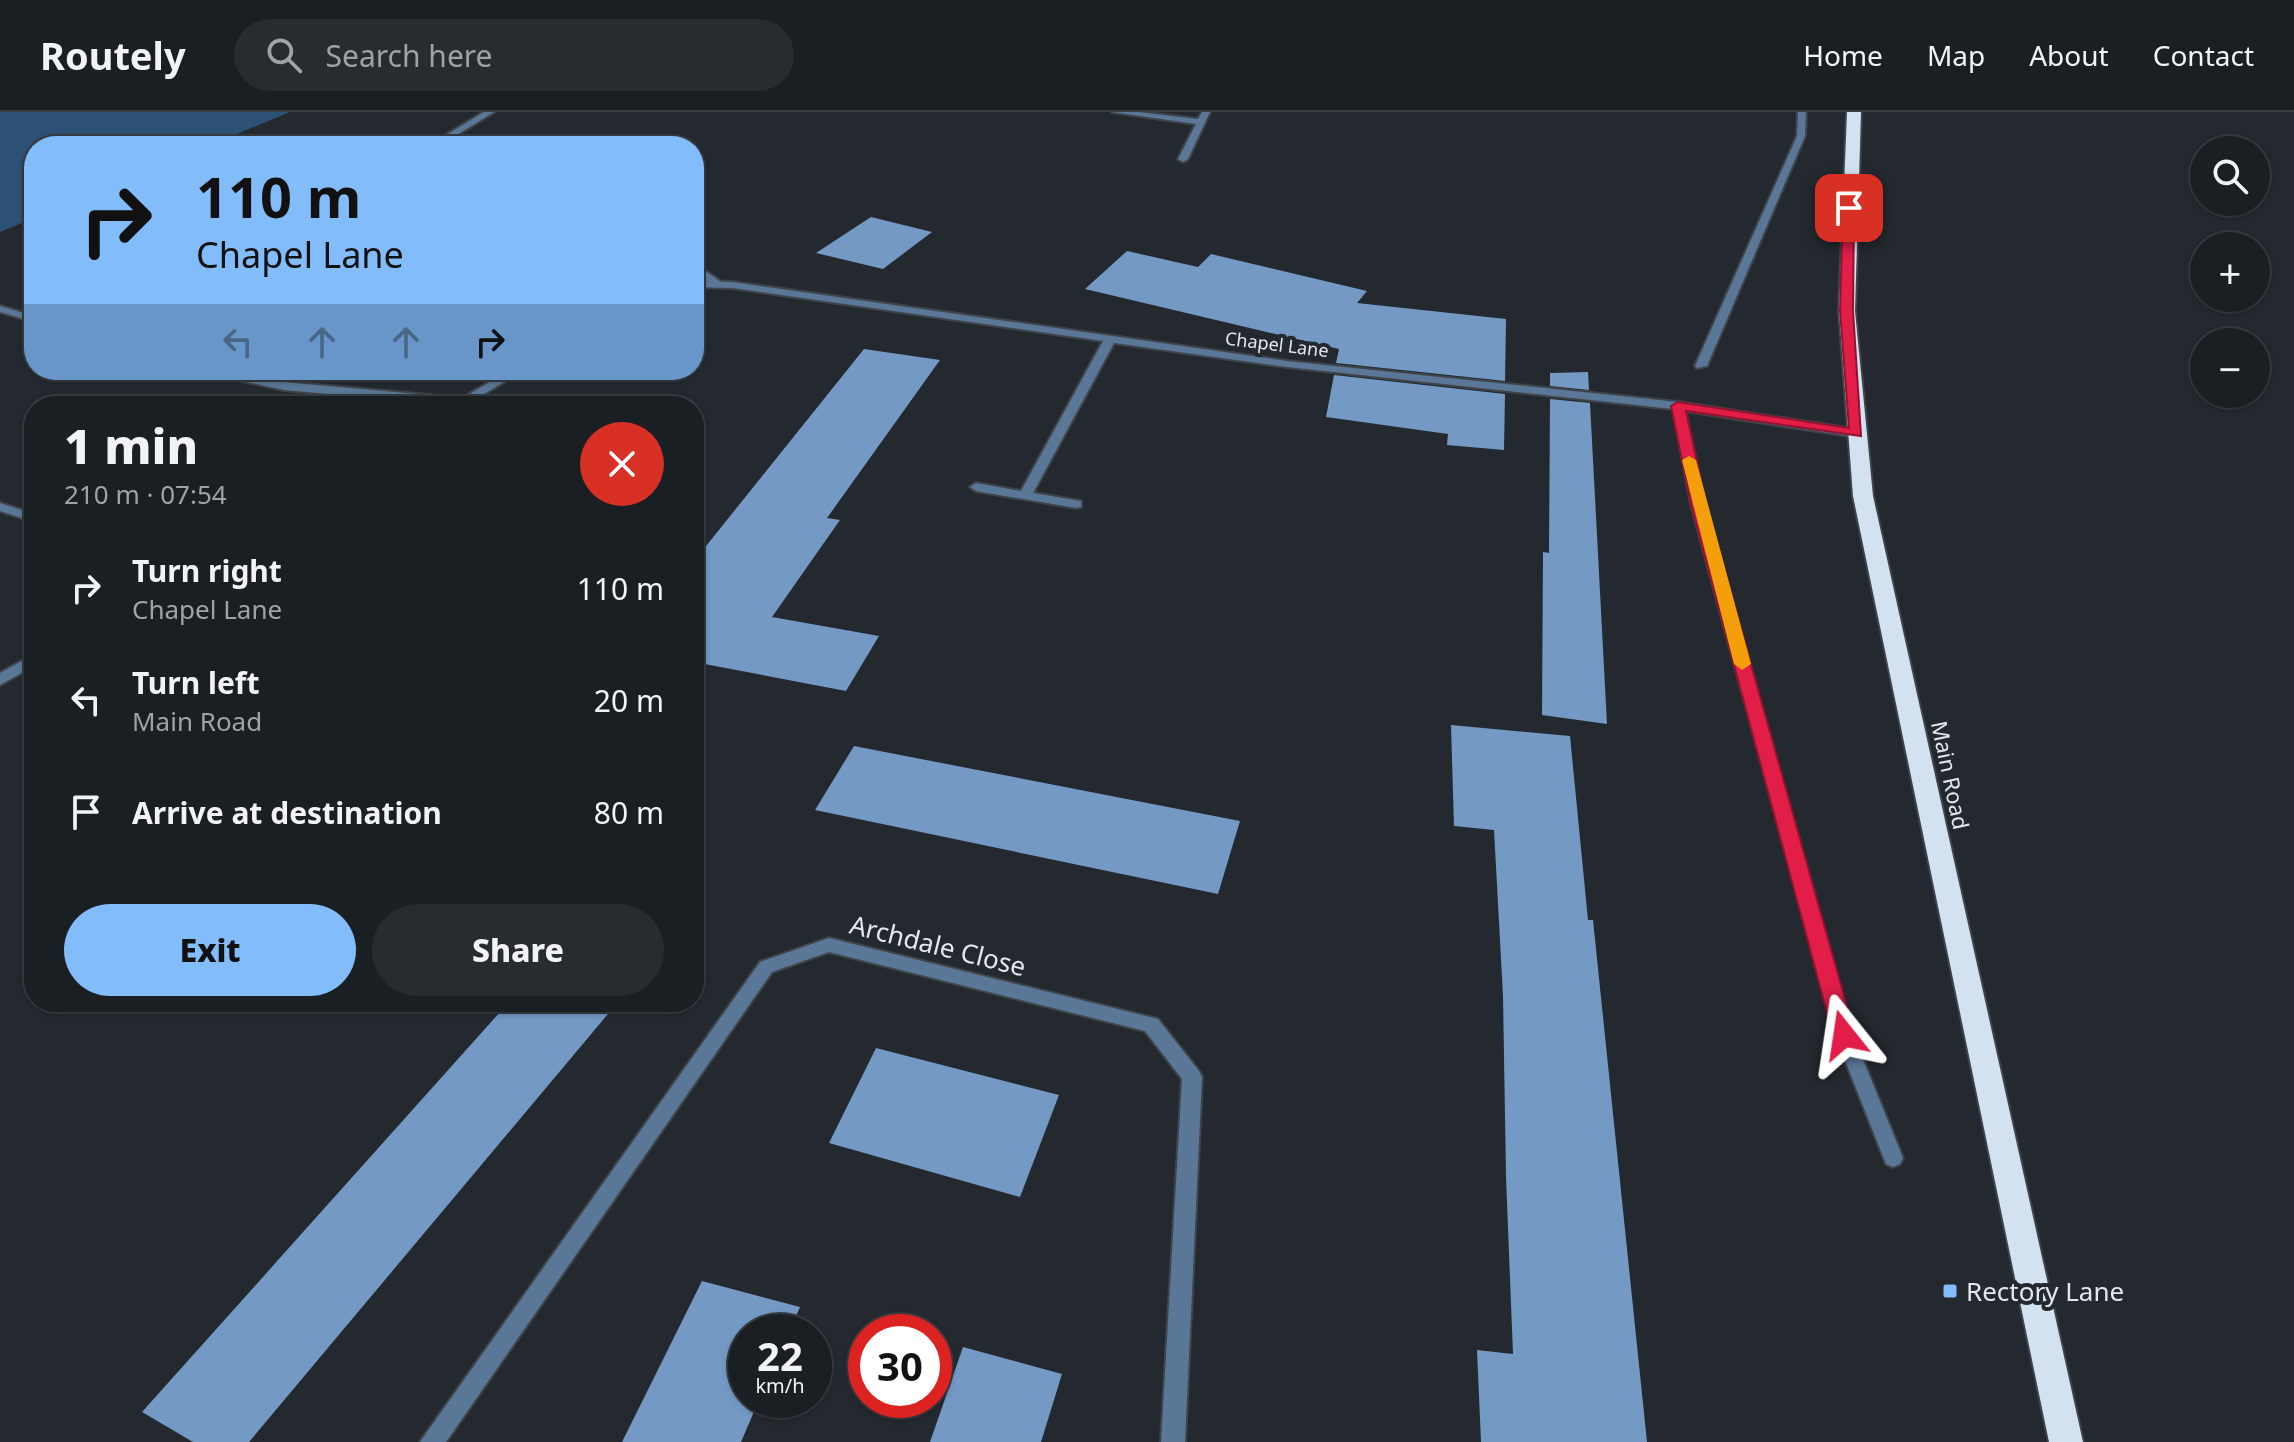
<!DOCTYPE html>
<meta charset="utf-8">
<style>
:root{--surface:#1a1f23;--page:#272c30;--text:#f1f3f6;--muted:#9fa2a6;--line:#383d41;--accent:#83bcfa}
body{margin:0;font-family:"Noto Sans",sans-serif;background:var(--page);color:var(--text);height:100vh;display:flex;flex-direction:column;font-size:30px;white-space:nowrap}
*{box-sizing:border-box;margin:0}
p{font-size:26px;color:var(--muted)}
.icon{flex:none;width:44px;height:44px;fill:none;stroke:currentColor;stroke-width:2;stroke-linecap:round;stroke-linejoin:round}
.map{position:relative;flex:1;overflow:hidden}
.drawer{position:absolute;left:24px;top:284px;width:680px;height:616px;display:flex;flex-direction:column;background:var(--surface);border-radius:32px;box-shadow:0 2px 6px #0004,0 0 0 2px var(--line)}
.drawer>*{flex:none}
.hud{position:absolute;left:24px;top:24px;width:680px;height:244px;border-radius:32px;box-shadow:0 2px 6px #0004,0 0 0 2px var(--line);background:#83bcfa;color:#111;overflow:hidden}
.tools{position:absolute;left:2190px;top:24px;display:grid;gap:16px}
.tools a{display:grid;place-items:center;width:80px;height:80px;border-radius:50%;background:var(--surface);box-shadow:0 2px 6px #0004,0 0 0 2px var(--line);font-size:40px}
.speed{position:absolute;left:728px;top:1202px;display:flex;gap:16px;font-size:40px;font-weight:700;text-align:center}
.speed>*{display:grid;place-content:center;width:104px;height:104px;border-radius:50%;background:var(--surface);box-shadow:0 2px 6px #0004,0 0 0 2px var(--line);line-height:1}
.speed small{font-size:20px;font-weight:400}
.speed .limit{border:12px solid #d22;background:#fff;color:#111}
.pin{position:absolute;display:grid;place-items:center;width:68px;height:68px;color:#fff;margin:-34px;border-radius:16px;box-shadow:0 4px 12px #0006}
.me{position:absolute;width:88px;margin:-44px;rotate:345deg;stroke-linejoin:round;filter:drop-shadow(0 0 6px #0008)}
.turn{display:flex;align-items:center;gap:28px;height:168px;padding:0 40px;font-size:36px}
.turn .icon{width:104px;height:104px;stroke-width:2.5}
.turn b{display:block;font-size:56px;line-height:68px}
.lanes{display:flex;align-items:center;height:76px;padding:0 40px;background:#0003;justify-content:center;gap:40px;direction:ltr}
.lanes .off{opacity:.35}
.round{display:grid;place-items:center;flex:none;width:84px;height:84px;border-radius:42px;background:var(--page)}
.head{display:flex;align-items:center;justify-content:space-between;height:136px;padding:0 40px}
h1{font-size:48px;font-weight:800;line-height:60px}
.action{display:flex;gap:16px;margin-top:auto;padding:16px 40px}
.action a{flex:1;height:92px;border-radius:48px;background:var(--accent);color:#111;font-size:32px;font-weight:800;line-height:92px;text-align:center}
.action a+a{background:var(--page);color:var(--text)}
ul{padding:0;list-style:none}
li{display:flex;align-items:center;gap:24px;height:112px;padding:0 40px}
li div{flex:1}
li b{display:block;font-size:30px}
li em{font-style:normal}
header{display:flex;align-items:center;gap:48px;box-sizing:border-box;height:112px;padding:0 40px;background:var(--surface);border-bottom:2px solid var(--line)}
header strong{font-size:38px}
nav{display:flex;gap:44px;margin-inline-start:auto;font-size:28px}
.search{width:560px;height:72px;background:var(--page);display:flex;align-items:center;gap:20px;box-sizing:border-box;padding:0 28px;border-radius:44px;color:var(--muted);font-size:30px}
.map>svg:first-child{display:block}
.green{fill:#2d5075}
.building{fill:#7399c4}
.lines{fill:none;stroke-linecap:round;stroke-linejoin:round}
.lane-casing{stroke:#3e4449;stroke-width:4}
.street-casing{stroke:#3e4449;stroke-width:4}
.highway-casing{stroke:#3e4449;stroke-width:4}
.lane{fill:#5a7797;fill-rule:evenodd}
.street{fill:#5a7797;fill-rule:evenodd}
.highway{fill:#d3e1f1;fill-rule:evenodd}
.route{fill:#e11d48;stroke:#92132f;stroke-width:2}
.slow{fill:#f59e0b}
.poi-dot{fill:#83bcfa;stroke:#23292f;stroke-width:3}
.labels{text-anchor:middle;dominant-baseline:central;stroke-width:8;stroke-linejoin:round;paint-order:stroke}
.far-street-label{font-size:18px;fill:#e4e7ec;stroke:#23292f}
.street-label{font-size:22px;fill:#e4e7ec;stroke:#23292f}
.near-street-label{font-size:26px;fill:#e4e7ec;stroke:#23292f}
.near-poi-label{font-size:26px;fill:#e4e7ec;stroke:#23292f;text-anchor:start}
</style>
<header>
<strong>Routely</strong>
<div class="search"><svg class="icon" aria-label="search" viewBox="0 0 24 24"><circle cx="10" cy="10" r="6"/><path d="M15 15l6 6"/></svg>Search here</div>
<nav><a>Home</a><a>Map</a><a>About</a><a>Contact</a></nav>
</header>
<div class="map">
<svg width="2294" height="1330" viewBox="0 0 2294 1330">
<rect width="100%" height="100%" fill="#23292f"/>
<!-- green -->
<polygon class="green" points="0,0 290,0 208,34 34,34 34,106 0,120"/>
<!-- building -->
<g class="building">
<polygon points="871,105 932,120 883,157 816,141"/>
<polygon points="1127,139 1198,155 1211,142 1367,179 1357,191 1506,207 1505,269 1336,251 1339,237 1085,177"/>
<polygon points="864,237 940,248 827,406 840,408 772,505 879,524 846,579 694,550 694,449"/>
<polygon points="1588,260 1589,278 1550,274 1550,261"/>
<polygon points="1334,263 1505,282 1504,338 1447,333 1448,322 1326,305"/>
<polygon points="1550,287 1590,291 1607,612 1542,603 1543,440 1549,441"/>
<polygon points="1451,613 1570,624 1588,808 1593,808 1647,1330 1481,1330 1477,1238 1513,1242 1506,1065 1503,884 1494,718 1454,714"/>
<polygon points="854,634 1240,709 1218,782 815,698"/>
<polygon points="509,890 618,890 249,1330 193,1330 142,1300"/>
<polygon points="876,936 1059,983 1020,1085 829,1031"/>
<polygon points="702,1169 800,1195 789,1220 746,1220 746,1288 759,1288 741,1330 622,1330"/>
<polygon points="963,1235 1062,1262 1041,1330 930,1330"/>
</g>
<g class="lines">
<defs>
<g id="lane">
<polygon points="484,0 494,0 439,34 428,34"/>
<polygon points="1112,0 1138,0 1198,7 1202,0 1210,0 1188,47 1183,50 1178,47 1196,12"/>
<polygon points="1798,0 1806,0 1805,24 1707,254 1697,256 1695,254 1797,24"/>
<polygon points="694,151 721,170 721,174 713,174 694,159"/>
<polygon points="0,194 34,204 34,210 0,200"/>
<polygon points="200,258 223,258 284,270 462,286 468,290 462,294 284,278 206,261"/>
<polygon points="0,391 34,402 34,410 0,399"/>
</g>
<g id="street">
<polygon points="694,169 733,170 1287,249 1678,290 1860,318 1862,321 1856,325 1685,299 1705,392 1853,923 1903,1046 1900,1052 1893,1055 1886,1052 1835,923 1691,392 1673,297 1287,255 1114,231 1033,381 1081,389 1081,395 1076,396 976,379 970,375 976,371 1021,379 1103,229 733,176 694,175"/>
<polygon points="510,258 524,258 464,294 449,294"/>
<polygon points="34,542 34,554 0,573 0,561"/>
<polygon points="829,826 1158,907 1199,959 1202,965 1185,1330 1161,1330 1182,967 1145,919 829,840 772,860 446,1330 420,1330 760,850"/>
</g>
<polygon id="highway" points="1847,0 1861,0 1855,199 1873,384 2083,1330 2049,1330 1853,384 1839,199"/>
</defs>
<!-- lane casing -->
<use href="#lane" class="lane-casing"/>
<!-- street casing -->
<use href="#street" class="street-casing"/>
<!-- highway casing -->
<use href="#highway" class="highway-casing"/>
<!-- lane -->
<use href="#lane" class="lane"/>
<!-- street -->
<use href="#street" class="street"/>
<!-- highway -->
<use href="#highway" class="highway"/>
</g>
<!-- route -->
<polygon class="route" points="1849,93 1854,96 1853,199 1861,324 1686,299 1706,392 1855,923 1851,929 1844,932 1836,929 1833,923 1691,392 1671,294 1678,290 1849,316 1840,199 1843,96"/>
<!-- slow -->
<polygon class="slow" points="1689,344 1696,348 1751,552 1742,558 1734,552 1682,348"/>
<!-- markers -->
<rect class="poi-dot" x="1942" y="1171" width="16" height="16" rx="4"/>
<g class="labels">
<!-- far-street labels -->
<g class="far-street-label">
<text transform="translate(1277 232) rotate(7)">Chapel Lane</text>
</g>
<!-- street labels -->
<g class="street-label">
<text transform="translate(1951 663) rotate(78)">Main Road</text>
</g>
<!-- near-street labels -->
<g class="near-street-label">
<text transform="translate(938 833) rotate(14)">Archdale Close</text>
</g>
<!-- near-poi labels -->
<g class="near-poi-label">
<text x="1966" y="1179">Rectory Lane</text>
</g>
</g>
</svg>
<div class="tools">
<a><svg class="icon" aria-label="search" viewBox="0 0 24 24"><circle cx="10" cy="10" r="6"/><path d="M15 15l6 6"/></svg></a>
<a>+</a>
<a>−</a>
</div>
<div class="speed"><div>22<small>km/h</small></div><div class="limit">30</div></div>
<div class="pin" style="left:1849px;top:96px;background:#d93025"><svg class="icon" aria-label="arrive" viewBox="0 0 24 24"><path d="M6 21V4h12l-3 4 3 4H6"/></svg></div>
<svg class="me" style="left:1844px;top:923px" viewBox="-20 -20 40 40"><path d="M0-17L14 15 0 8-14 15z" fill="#e11d48" stroke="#fff" stroke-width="4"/></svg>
<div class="hud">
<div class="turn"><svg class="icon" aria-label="right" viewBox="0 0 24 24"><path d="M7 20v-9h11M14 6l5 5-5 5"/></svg><div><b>110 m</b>Chapel Lane</div></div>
<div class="lanes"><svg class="icon off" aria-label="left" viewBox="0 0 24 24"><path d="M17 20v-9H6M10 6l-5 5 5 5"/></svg><svg class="icon off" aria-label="ahead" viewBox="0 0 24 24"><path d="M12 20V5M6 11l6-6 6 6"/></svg><svg class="icon off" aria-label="ahead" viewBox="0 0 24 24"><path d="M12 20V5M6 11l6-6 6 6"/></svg><svg class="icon" aria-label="right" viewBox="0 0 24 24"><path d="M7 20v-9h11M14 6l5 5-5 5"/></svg></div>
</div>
<section class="drawer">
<div class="head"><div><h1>1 min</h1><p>210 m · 07:54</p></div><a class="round" style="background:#d93025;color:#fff"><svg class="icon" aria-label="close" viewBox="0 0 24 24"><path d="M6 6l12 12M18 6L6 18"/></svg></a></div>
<ul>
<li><svg class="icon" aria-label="right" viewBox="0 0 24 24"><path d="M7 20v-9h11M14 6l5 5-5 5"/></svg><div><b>Turn right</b><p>Chapel Lane</p></div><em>110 m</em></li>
<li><svg class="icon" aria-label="left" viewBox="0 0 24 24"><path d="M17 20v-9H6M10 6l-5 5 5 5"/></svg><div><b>Turn left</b><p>Main Road</p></div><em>20 m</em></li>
<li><svg class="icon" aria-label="arrive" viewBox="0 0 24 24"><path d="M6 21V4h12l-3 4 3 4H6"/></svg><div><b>Arrive at destination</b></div><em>80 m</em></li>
</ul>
<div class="action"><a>Exit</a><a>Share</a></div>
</section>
</div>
